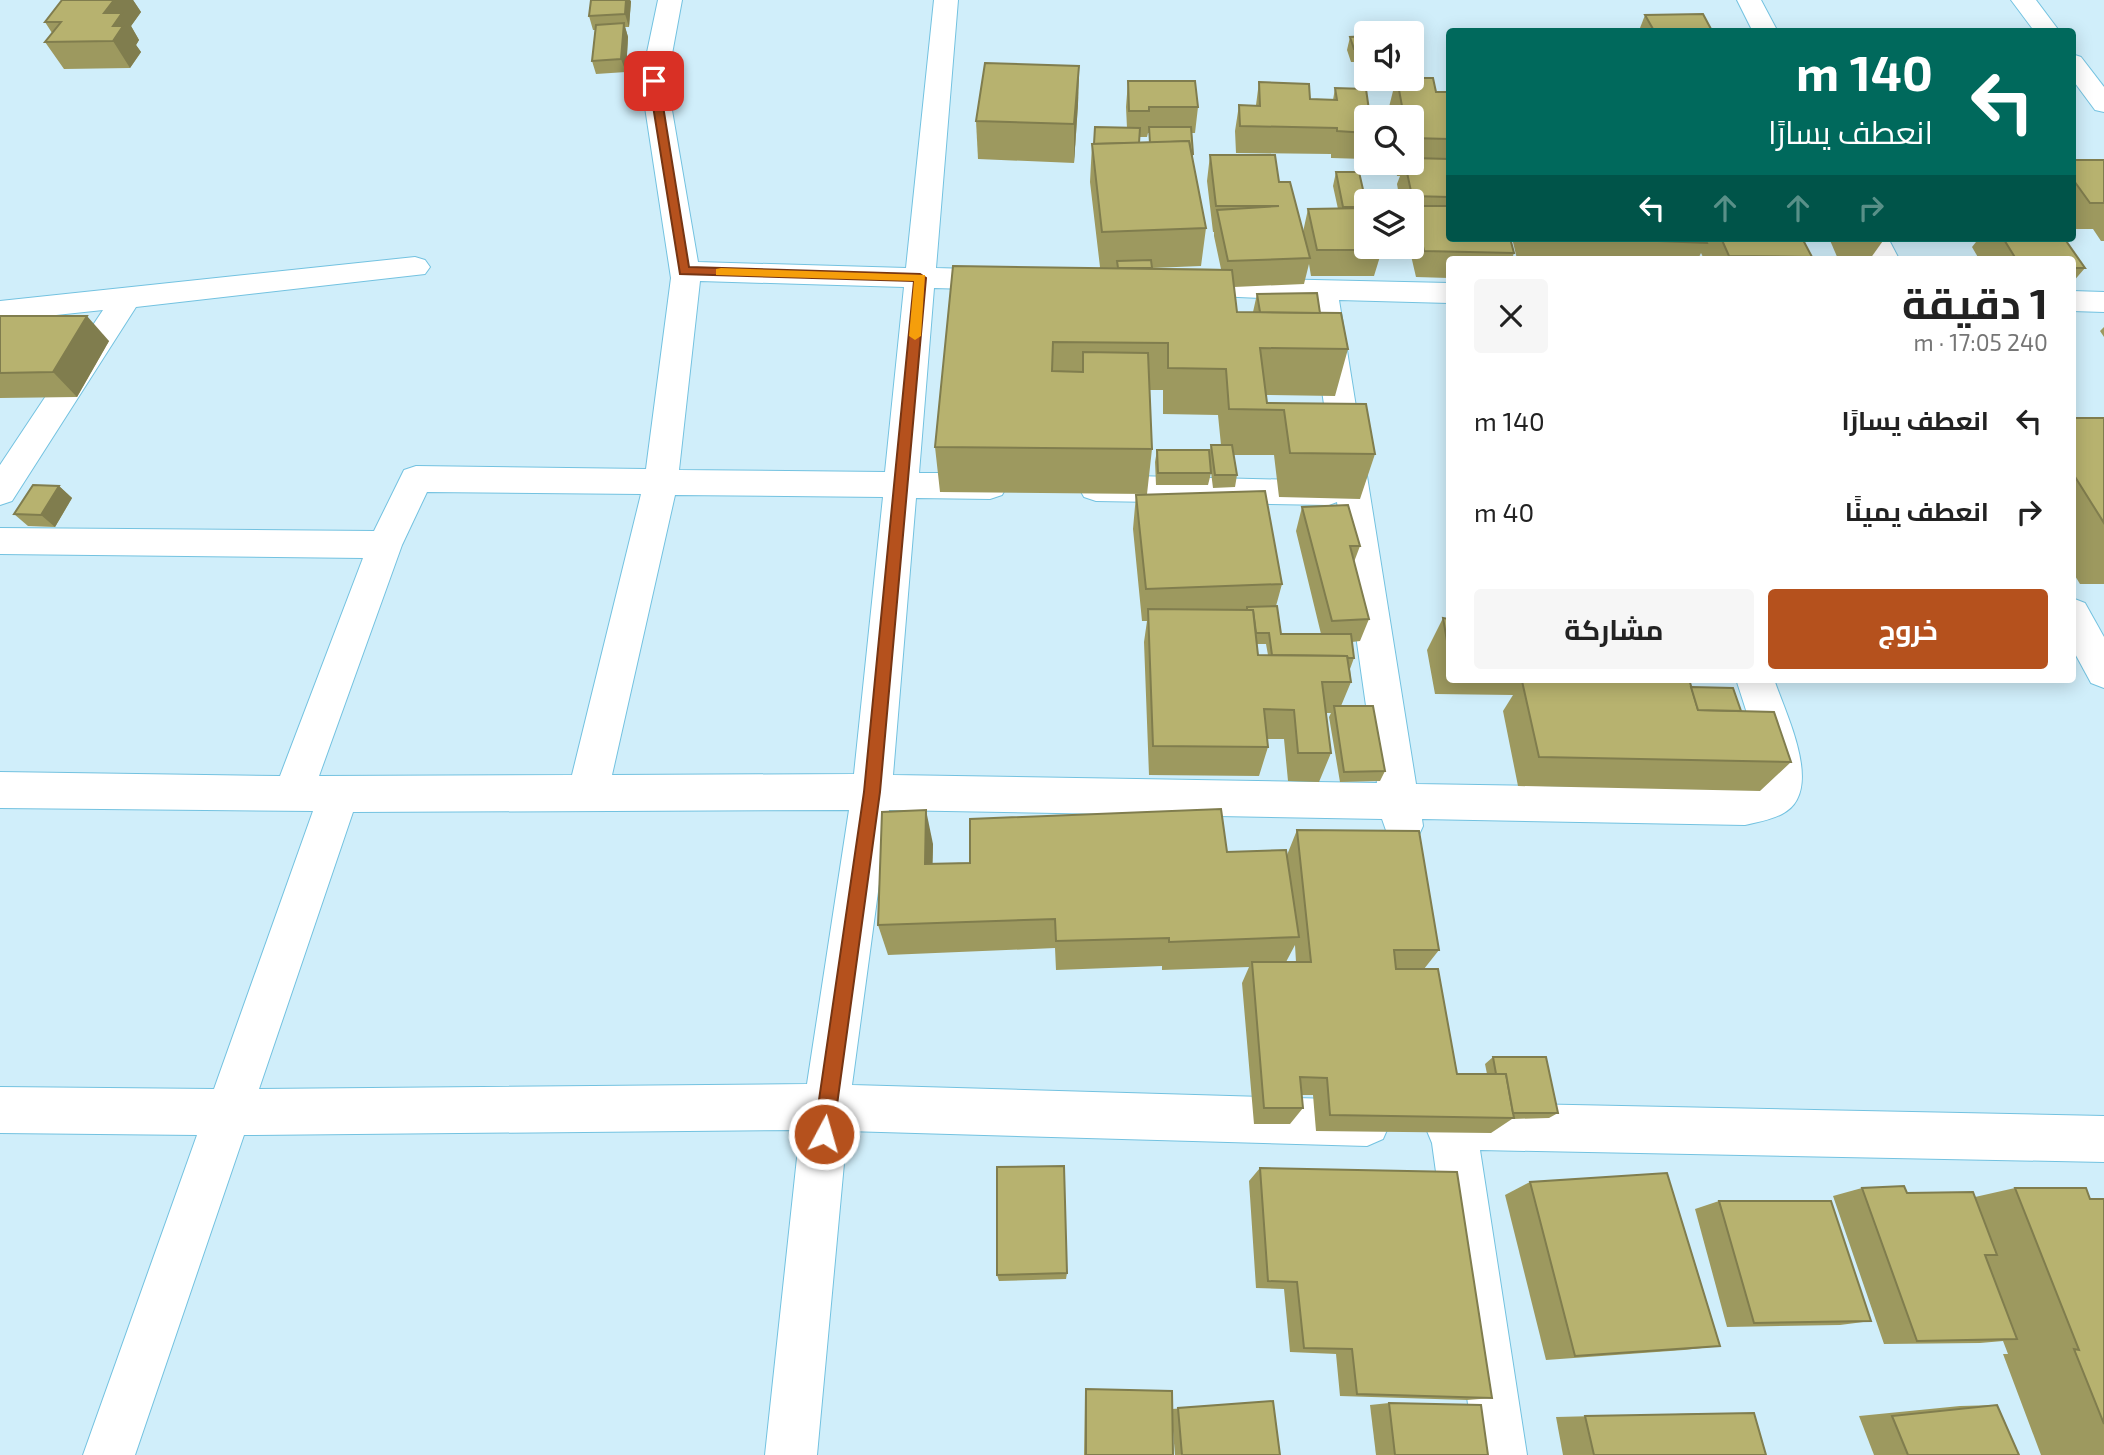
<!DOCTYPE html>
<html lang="ar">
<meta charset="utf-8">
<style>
:root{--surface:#fff;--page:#f6f6f6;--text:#222;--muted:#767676;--accent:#b5511d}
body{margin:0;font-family:"Exo 2",Cairo,sans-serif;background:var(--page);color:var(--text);direction:rtl;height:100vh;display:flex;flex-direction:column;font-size:26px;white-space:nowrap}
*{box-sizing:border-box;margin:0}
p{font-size:23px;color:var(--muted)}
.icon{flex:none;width:38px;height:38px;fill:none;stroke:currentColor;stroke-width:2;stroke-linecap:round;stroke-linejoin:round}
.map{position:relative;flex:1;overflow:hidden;direction:ltr}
.panel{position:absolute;left:1446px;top:256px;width:630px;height:427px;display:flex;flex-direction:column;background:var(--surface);border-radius:7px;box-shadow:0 4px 18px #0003;direction:rtl}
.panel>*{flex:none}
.banner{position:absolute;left:1446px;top:28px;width:630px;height:214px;border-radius:7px;box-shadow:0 4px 18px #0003;direction:rtl;background:#00695c;color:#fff;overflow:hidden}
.controls{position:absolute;left:1354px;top:21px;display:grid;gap:14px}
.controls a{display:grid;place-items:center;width:70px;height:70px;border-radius:7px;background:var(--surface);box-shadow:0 4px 18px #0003;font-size:35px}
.pin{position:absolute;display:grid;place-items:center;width:60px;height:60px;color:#fff;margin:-30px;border-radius:14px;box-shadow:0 4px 10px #0006}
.me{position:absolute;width:77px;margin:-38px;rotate:6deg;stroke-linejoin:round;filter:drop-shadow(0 0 5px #0008)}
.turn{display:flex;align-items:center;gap:24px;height:147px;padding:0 28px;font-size:32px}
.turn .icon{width:91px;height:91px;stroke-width:2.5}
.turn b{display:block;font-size:49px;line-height:60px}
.lanes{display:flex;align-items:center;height:66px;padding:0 28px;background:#0003;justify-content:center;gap:35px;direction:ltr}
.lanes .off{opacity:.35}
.round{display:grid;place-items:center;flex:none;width:74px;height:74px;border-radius:7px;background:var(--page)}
.headline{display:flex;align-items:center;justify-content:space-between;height:119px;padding:0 28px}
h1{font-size:42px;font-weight:700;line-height:52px}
.button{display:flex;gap:14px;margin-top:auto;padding:14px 28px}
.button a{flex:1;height:80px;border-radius:7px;background:var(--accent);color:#fff;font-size:28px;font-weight:700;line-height:80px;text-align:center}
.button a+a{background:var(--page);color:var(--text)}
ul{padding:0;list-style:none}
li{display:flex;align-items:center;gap:21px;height:91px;padding:0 28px}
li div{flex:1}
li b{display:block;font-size:26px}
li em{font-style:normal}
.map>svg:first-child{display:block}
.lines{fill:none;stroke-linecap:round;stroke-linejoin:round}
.street-casing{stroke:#73c2e0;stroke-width:2}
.secondary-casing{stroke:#73c2e0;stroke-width:2}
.street{fill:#fff;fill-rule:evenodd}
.secondary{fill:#fff;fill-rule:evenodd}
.wall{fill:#9d995f;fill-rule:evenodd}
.shaded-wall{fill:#807d4e}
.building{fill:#b7b26f;stroke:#807d4e;stroke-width:2}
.route{fill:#b5511d;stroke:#763513;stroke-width:2}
.slow{fill:#f59e0b}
</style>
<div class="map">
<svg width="2104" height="1455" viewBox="0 0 2104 1455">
<rect width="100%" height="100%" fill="#d0eefa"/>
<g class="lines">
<defs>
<g id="street">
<path d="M658,0H682L667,81L698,262L906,268L934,0H958L936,268L1003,270L1013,273L1018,280L1013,287L1003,290L934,288L919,473H990L1002,477L1007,486L1002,495L990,499L916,498L893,775L1377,783L1337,502L1329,505L1096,501L1084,497L1079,488L1084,479L1096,475L1335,481L1309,300L1171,294L1167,287L1171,280L1182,277L1449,283V303L1339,300L1416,784L1745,789L1763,782L1762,760L1736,679H1774C1785,713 1826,792 1782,814C1771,820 1757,822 1745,825L1422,819L1423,826L1417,839L1403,844L1389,839L1382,819L889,810L852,1085L1367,1100L1383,1107L1390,1123L1383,1139L1367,1146L847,1131L817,1455H765L800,1130L244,1135L135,1455H83L197,1135L0,1133V1087L214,1089L313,811L0,808V772L280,776L363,558L0,554V528L374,531L404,470L416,466L646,469L671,278L641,81ZM700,281L904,287L885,472L679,470ZM427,492L641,494L572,775L319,776L402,545ZM675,495L883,497L854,774L612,775ZM849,810L807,1084L259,1089L353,812Z"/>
<polygon points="2011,0 2036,0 2060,32 2035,32"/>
<polygon points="2072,54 2081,57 2104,87 2104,112 2095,110 2072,79"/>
<polygon points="415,257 425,260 430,267 425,274 136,307 12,501 0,505 0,465 103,310 0,321 0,301"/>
<polygon points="2072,291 2104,292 2104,312 2072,311"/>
<path d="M1450,1080L1466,1087L1473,1103L2104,1116V1162L1480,1150L1527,1455H1475L1432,1143L1425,1126C1430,1112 1427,1102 1434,1087Z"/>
</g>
<g id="secondary">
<polygon points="1737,0 1761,0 1778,32 1753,32"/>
<polygon points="1860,238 1888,238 1899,259 1869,259"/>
<polygon points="2072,598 2085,603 2104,637 2104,688 2091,683 2072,648"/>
</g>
</defs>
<!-- street casing -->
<use href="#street" class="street-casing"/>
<!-- secondary casing -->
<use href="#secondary" class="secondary-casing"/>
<!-- street -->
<use href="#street" class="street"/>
<!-- secondary -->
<use href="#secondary" class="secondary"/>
</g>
<!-- wall -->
<g class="wall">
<polygon points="62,0 133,0 141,12 131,26 139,40 136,45 141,52 130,68 64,69 45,42 52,33 45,22"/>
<polygon points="631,1 629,27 625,27 628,37 626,72 596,74 592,61 595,30 593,30 589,16"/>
<polygon points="1645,15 1711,29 1710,32 1641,32 1640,28"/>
<polygon points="1367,36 1367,62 1351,62 1347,50 1350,37"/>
<polygon points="1079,66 1078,104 1074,163 978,159 976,121"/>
<polygon points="1396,79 1412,79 1436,92 1449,92 1449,238 1514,253 1512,259 1449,259 1449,278 1416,277 1409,247 1412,247 1412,201 1400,201 1397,184 1400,176 1397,176 1395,163 1412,163 1412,117 1387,117 1387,115"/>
<path d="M1128,81L1198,107L1195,133H1192L1193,160L1206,228L1201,266L1152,268L1221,269L1214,236V232H1213L1207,181L1210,155L1279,182L1303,232L1308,209H1338L1333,186L1336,172L1367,207L1382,250L1374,276H1311L1309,264L1304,284L1234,287L1237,312H1253L1257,294L1320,313L1348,349L1335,396L1266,395L1267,403L1366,404L1375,454L1360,499L1279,497L1274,455H1234L1237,475L1235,487L1213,488L1210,464L1211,473L1208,485H1156L1155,462L1157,450L1209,456L1211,445H1221L1218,415L1163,414V390H1149L1152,449L1147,494L940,492L935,447L1100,267L1090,182L1092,144H1094L1127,128L1126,107ZM1148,133H1149V143H1139V137H1147Z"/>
<polygon points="1259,82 1310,99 1333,100 1335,88 1367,117 1367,152 1365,159 1331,158 1331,154 1236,153 1235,131 1239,105 1256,105"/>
<polygon points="2072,160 2104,160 2104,241 2101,241 2093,229 2072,229"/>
<polygon points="1512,238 1802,238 1812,257 1810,259 1704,259 1701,253 1698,259 1517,259"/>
<polygon points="1829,238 1885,238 1870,259 1838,259"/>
<polygon points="1919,238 2064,238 2085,268 2072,283 2072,259 1979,259 1972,247 1976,242 1921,242"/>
<polygon points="0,316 109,341 77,397 0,398"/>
<polygon points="2104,327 2104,337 2100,331"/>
<polygon points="2072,418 2104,418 2104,584 2080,584 2072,571"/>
<polygon points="59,486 72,498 55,527 28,526 14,514"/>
<path d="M1136,495L1282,584L1276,606L1281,634H1321L1296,531L1302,507L1360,546L1354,562L1369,619L1360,641L1352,642L1354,658L1350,669L1351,682L1341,706L1385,771L1380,781L1340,782L1329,717L1331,713H1326L1331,753L1319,782L1288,781L1284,739H1267L1268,747L1259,776L1149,775L1144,642L1147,621H1142L1133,529ZM1257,644H1266L1268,655H1258Z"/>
<polygon points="1443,618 1449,619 1449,679 1689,679 1691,687 1741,711 1791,762 1760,791 1518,786 1503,711 1513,695 1435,694 1427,650"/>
<path d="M1297,830L1439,950L1424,969L1457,1074H1487L1485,1064L1493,1057L1558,1113L1549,1118L1512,1119L1491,1133L1316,1131L1313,1095H1301L1303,1108L1290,1124H1254L1242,983L1249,967L1162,970V966L1056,970L1055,948L888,955L878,925L933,844L932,864L1227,852L1287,855ZM1295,945L1296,962H1286Z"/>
<polygon points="1260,1168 1492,1398 1467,1400 1340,1396 1336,1354 1290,1352 1284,1289 1256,1288 1249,1181"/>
<polygon points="1530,1182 1720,1346 1684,1350 1546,1360 1505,1195"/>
<polygon points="1862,1188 1907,1193 1975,1197 2015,1188 2090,1199 2104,1199 2104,1455 2041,1455 2003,1354 2008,1354 2003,1341 1980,1343 1884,1344 1833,1196"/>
<polygon points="1719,1201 1871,1321 1840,1325 1727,1327 1695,1209"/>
<polygon points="1067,1273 1066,1279 999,1281 997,1275"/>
<polygon points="1086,1389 1172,1409 1273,1401 1280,1455 1175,1455 1173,1431 1173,1455 1084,1455 1085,1390"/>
<polygon points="1389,1403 1488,1455 1376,1455 1370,1405"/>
<polygon points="1997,1405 2019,1455 1874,1455 1859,1416 1960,1406"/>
<polygon points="1715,1413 1766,1455 1563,1455 1556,1417"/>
</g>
<!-- shaded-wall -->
<g class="shaded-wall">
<polygon points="114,0 133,0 141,12 131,26 139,40 136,45 141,52 130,68 113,41 104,13"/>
<polygon points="626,0 630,0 631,1 629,27 625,14"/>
<polygon points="624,23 628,37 626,72 621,59"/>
<polygon points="1079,66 1078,104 1074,163 1074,124"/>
<polygon points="87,316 109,341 77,397 53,372"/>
<polygon points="59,486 72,498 55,527 41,515"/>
<polygon points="926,810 933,844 932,896 925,864"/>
</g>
<!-- building -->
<g class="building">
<polygon points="62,0 114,0 104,13 122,13 113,26 123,26 113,41 45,42 61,22 45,22"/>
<polygon points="591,0 626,0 625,14 589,16"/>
<polygon points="1703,14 1711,29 1653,29 1645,15"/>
<polygon points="624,23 621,59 592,61 596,25"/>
<polygon points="1367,36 1367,49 1354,49 1350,37"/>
<polygon points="985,63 1079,66 1074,124 976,121"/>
<polygon points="1412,78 1433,78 1436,92 1449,92 1449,139 1412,138 1412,117 1404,117 1397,79 1412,79"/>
<polygon points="1128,81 1195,81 1198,107 1149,107 1149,111 1129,111"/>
<polygon points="1259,82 1309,84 1310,99 1337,100 1335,88 1366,89 1370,117 1367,117 1367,133 1337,131 1337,128 1240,126 1239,105 1260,106"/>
<polygon points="1095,127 1140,128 1139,143 1094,144"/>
<polygon points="1149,127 1191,127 1193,154 1191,154 1189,141 1150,143"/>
<polygon points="1189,141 1206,228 1102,232 1092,144"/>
<polygon points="1210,155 1275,155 1279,182 1290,182 1310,258 1228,261 1217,210 1279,206 1216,206"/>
<polygon points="1412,158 1449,159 1449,197 1412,196 1405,163 1412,163"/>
<polygon points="2072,160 2104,160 2104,203 2090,203 2072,178"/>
<polygon points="1336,172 1359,172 1367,207 1343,207"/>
<polygon points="1414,206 1449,206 1449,238 1510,238 1514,253 1424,251"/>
<polygon points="1367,208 1367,247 1381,247 1382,250 1317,250 1308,209"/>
<polygon points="1582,238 1705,238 1707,243"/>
<polygon points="1721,238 1802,238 1812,257 1729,256"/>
<polygon points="2003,238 2064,238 2085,268 2072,268 2072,259 2016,259"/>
<polygon points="1151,260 1152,268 1118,268 1117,261"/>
<polygon points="953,266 1232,270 1237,312 1341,313 1348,349 1260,348 1267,403 1366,404 1375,454 1290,453 1284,410 1229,409 1226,369 1168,368 1168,343 1053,342 1052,371 1083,372 1083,352 1148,353 1152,449 935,447"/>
<polygon points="1317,293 1320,313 1260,312 1257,294"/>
<polygon points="0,316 87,316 53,372 0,373"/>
<polygon points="2072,418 2104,418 2104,523 2072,472 2072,433 2073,433 2072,431"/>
<polygon points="1211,445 1232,445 1237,475 1215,475"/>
<polygon points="1157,450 1209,450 1211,473 1158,473"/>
<polygon points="33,485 59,486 41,515 14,514"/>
<polygon points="1265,491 1282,584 1146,589 1136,495"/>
<polygon points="1348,505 1360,546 1350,546 1369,619 1332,621 1302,507"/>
<polygon points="1277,606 1281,634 1351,634 1354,658 1348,658 1347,656 1272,655 1269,633 1256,633 1253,610 1247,610 1247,607"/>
<polygon points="1148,609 1253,610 1258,655 1347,656 1351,682 1322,682 1331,753 1298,753 1294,710 1264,709 1268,747 1153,746"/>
<polygon points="1443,618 1449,619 1449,652"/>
<polygon points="1581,679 1689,679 1698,710 1774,712 1791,762 1539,757 1522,681 1582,682"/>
<polygon points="1691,687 1733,688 1741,711 1698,710"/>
<polygon points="1334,706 1373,706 1385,771 1344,772"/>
<polygon points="1221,809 1227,852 1286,850 1299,937 1169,942 1169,938 1056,941 1055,919 878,925 882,812 926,810 925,864 970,863 970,819"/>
<polygon points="1297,830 1419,831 1439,950 1394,950 1396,969 1438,969 1457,1074 1506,1074 1514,1118 1330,1115 1327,1078 1300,1077 1303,1108 1264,1108 1252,962 1311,962"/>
<polygon points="1493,1057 1546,1057 1558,1113 1513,1113 1506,1074 1496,1074"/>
<polygon points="1064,1166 1067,1273 997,1275 997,1167"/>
<polygon points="1260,1168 1457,1172 1492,1398 1357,1394 1352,1349 1304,1348 1297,1282 1268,1281"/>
<polygon points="1667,1173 1720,1346 1575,1356 1530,1182"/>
<polygon points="1904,1186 1907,1193 1973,1192 1997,1255 1985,1255 2017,1339 1917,1341 1862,1188"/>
<polygon points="2015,1188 2086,1188 2090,1199 2104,1199 2104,1424 2074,1349 2079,1350"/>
<polygon points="1719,1201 1831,1201 1871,1321 1754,1323"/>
<polygon points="1086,1389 1172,1391 1173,1455 1086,1455"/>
<polygon points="1273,1401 1280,1455 1182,1455 1178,1408"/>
<polygon points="1389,1403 1481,1405 1488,1455 1395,1455"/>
<polygon points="1997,1405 2019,1455 1908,1455 1892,1416"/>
<polygon points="1754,1413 1766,1455 1594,1455 1585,1416"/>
</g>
<!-- route -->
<polygon class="route" points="654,78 659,81 689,267 920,274 926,278 880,792 833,1134 831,1141 824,1144 817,1141 814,1134 864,792 914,281 680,274 649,81"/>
<!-- slow -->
<polygon class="slow" points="721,268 925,275 921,336 915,340 909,336 914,281 716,275 716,269"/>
</svg>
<div class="controls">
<a><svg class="icon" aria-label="sound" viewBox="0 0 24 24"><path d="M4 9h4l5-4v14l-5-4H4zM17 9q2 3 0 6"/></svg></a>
<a><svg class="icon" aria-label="search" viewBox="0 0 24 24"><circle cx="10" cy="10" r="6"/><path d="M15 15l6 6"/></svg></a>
<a><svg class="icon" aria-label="layers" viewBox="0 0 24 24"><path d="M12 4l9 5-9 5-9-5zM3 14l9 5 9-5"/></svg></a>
</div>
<div class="pin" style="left:654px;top:81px;background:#d93025"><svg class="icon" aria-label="arrive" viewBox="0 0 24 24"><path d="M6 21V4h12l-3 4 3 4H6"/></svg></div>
<svg class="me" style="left:824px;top:1134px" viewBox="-20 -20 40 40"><circle r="17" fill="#b5511d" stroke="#fff" stroke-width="3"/><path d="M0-11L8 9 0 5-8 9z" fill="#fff"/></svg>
<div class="banner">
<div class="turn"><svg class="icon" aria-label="left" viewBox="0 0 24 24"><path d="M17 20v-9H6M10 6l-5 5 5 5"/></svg><div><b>140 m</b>انعطف يسارًا</div></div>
<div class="lanes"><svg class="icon" aria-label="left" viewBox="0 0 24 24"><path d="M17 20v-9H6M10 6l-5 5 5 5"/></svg><svg class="icon off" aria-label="ahead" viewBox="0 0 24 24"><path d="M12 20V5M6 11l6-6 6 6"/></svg><svg class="icon off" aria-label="ahead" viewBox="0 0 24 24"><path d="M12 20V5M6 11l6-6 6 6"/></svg><svg class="icon off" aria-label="right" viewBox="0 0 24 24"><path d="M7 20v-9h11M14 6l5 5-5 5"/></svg></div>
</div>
<section class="panel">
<div class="headline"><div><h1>1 دقيقة</h1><p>240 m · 17:05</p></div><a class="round"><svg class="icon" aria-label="close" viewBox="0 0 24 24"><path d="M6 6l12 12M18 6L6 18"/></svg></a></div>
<ul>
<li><svg class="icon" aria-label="left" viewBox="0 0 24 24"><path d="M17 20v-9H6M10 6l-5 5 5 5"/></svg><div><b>انعطف يسارًا</b></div><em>140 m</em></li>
<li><svg class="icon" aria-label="right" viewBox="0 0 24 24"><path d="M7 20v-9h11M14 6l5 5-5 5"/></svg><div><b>انعطف يمينًا</b></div><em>40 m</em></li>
</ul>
<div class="button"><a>خروج</a><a>مشاركة</a></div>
</section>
</div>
